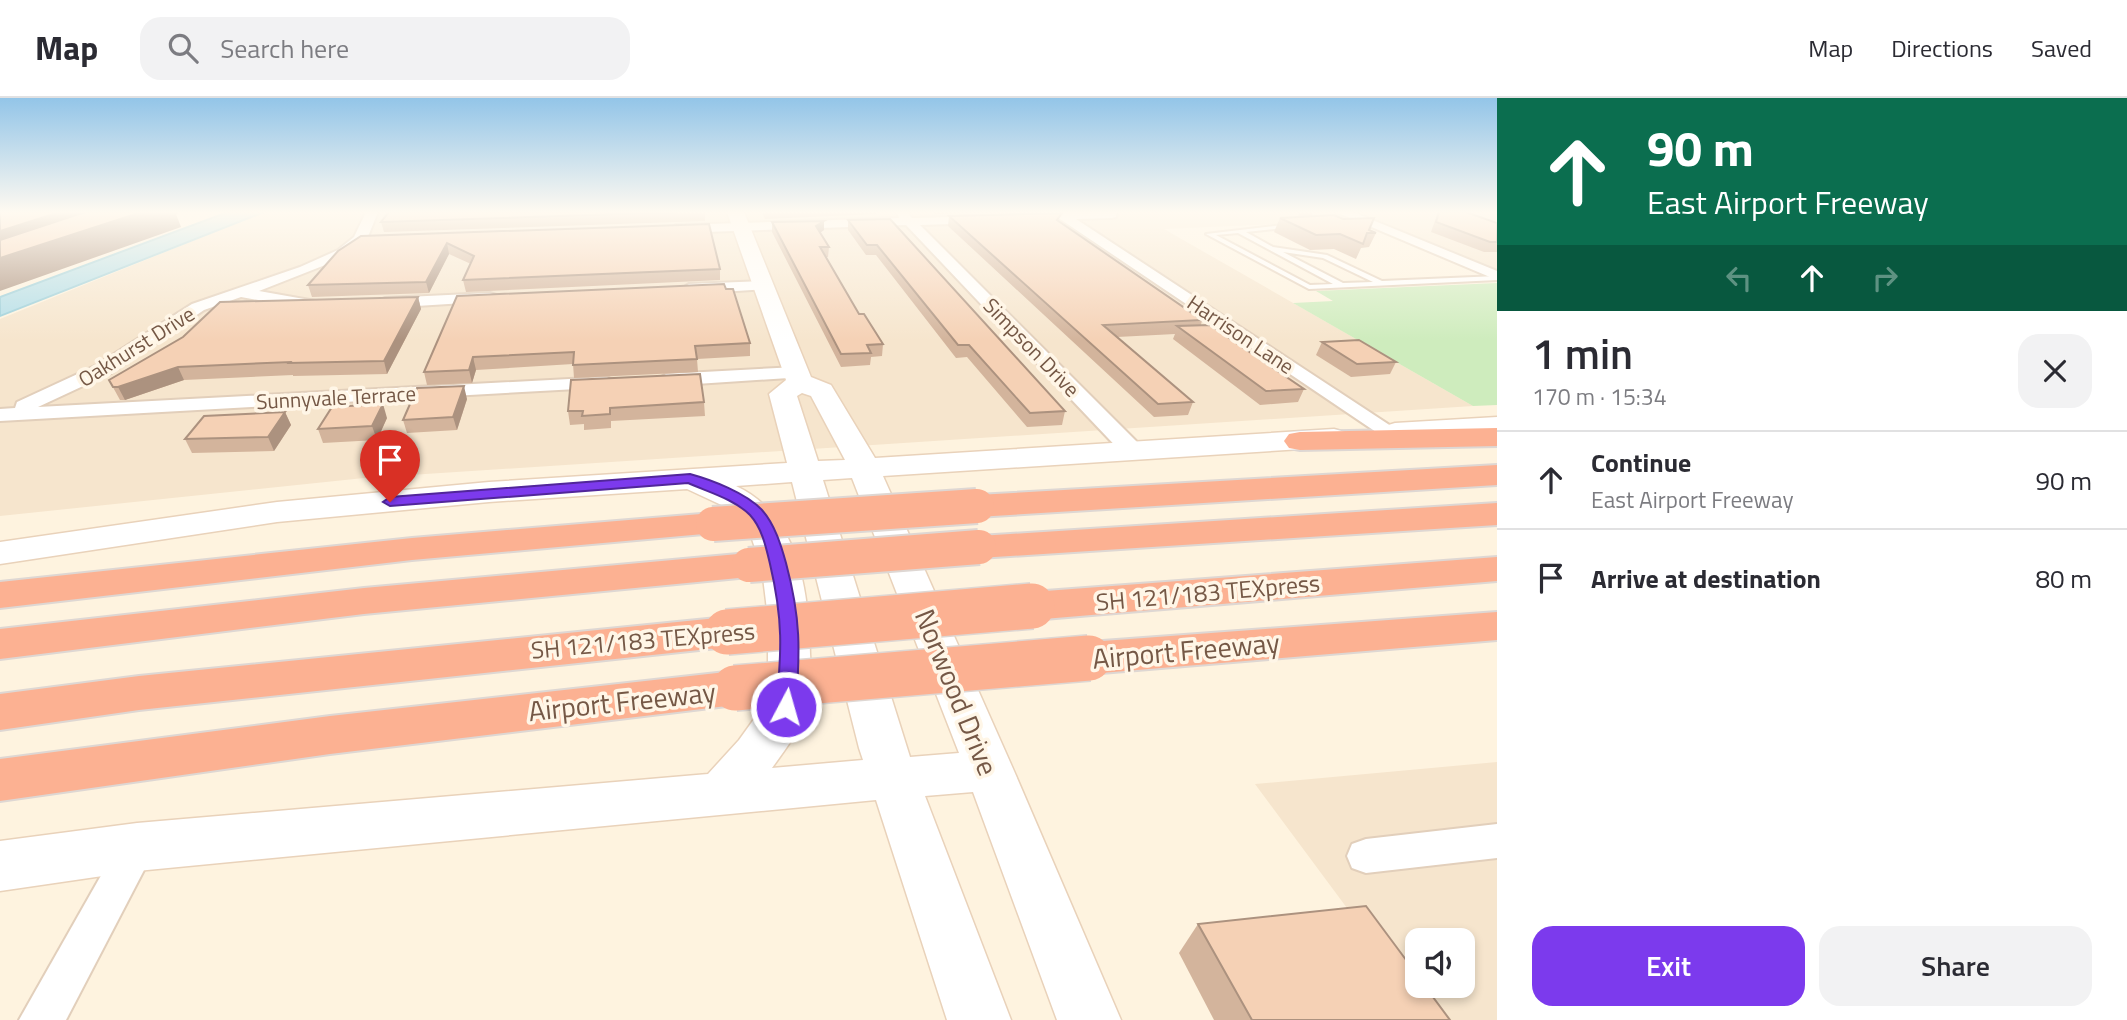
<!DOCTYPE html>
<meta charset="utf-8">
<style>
:root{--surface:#fff;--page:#f2f2f3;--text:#2b2b33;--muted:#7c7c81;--line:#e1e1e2;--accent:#7c3aed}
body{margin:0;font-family:"Titillium Web",sans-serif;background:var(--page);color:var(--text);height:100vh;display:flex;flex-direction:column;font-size:26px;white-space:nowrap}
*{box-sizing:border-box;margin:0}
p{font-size:23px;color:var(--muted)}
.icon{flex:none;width:38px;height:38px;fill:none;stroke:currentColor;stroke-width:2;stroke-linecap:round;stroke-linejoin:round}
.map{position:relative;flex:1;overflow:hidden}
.drawer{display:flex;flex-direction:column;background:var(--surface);width:630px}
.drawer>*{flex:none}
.hud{background:#0b6e4f;color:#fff;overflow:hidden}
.fabs{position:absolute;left:1405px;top:830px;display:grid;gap:14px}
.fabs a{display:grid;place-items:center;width:70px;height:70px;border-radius:14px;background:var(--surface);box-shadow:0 4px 10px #0003;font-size:35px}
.pin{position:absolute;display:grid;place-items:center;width:60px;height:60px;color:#fff;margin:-72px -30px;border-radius:50% 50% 50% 0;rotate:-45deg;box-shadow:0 0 7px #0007}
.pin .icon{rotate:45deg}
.me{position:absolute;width:77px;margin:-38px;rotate:6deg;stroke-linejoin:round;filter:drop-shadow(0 0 5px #0008)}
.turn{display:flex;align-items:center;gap:24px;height:147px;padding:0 35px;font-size:32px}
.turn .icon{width:91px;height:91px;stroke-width:2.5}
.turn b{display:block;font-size:49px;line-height:60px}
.lanes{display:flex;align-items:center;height:66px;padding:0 35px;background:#0003;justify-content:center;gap:35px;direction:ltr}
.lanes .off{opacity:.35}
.round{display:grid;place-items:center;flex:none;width:74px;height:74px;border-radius:21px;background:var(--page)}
.summary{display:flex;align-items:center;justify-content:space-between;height:119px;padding:0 35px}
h1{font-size:42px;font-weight:600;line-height:52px}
.button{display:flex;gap:14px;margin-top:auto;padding:14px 35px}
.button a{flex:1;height:80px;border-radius:21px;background:var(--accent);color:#fff;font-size:28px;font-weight:600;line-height:80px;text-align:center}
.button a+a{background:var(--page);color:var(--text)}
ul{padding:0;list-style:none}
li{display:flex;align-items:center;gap:21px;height:98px;padding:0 35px;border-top:2px solid var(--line)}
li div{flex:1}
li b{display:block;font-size:26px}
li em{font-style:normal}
header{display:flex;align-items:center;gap:42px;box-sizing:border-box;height:98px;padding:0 35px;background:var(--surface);border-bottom:2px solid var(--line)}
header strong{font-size:33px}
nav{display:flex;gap:38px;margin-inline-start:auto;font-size:24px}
.search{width:490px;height:63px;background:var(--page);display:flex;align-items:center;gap:18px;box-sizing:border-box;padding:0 24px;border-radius:21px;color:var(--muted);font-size:26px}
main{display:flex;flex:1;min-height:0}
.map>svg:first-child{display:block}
.residential{fill:#f6e5cd;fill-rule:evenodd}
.green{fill:#ceecbd}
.water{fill:#b3dee8;stroke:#99ceda;stroke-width:2}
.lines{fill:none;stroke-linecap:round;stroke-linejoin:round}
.lane-casing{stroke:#e2cfbb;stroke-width:4}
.street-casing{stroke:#e2cfbb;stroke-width:4}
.secondary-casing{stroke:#e9d2ba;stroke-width:3}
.highway-casing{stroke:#ded7d3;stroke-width:4}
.lane{fill:#fff;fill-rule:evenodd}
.street{fill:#fff;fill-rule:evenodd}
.secondary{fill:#fff;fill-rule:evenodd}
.highway{fill:#fcb192;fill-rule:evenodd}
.highway-bridge-far1-casing{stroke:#ded7d3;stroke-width:38;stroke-linecap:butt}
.highway-bridge-casing{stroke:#ded7d3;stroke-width:48;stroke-linecap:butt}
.highway-bridge-far1{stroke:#fcb192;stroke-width:34}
.highway-bridge{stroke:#fcb192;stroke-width:45}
.wall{fill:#d3b49c}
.shaded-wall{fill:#ac927f}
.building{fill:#f5d1b5;stroke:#ac927f;stroke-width:2}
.route{fill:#7c3aed;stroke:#51269a;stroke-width:2}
.labels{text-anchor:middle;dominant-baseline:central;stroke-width:7;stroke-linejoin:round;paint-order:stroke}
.far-street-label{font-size:21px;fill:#755846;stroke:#fff6e7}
.street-label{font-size:24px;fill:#755846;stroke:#fff6e7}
.near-street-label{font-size:28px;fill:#755846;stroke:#fff6e7}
</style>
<header>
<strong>Map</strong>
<div class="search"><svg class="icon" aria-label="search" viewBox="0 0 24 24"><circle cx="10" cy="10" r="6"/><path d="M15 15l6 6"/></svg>Search here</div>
<nav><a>Map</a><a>Directions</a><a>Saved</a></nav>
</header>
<main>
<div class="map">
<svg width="1497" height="922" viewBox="0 0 1497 922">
<rect width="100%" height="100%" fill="#fef3df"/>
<!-- residential -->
<g class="residential">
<polygon points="264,114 1497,114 1497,172 1374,122 1164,131 1473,308 364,380 0,418 0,221"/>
<path d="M1497,664V922H1430L1255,686ZM1418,842H1463V887H1418Z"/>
</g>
<!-- green -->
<polygon class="green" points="1497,185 1497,307 1473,308 1293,205 1333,203 1316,193"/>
<!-- water -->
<polygon class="water" points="228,114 264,114 0,218 0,199"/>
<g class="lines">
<defs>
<path id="lane" d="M1291,126L1293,129L1246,134L1273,149L1327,157L1382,183L1497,178V182L1309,191L1206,136ZM1238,135L1333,186L1310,187L1216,137ZM1283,154L1323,160L1373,184L1343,185Z"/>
<g id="street">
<polygon points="366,114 378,114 367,141 348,158 259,193 321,204 323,207 321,210 315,212 241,199 204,212 111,275 38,309 607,279 617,285 614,289 0,323 0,311 15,310 17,304 97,267 192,206 300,169 338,152 354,139"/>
<polygon points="897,114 907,114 912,120 988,118 988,124 984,125 920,127 1141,348 1144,353 1141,358 1125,358 906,127 676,135 670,131 676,127 899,120"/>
<polygon points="1053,114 1117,114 1116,119 1112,120 1076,121 1400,334 1396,338 1382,338 1060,121 1026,123 1020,119 1026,115"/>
<polygon points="1336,114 1353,114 1497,173 1497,182"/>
<polygon points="764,183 772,188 769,191 689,196 681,191 689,186"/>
<polygon points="490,195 496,197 498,200 496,203 385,210 377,205 385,200"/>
<polygon points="797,269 804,271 806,275 804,279 666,288 657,282 666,276"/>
<polygon points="1497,726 1497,760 1366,775 1352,770 1347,758 1352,746 1366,741"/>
<polygon points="137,732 150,737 156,749 66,922 19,922 124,737"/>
</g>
<g id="secondary">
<path d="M727,114H744L811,279L831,287L875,360L1334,331L1345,334L1349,340L1345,346L1334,349L883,378L1014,673L1121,922H1057L973,694L925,698L1011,922H947L876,702L137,773L0,793V743L137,725L708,676L739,642L762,610L768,565V520L762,471L748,429L730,411L687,391L489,404L277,424L0,466V444L277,404L489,384L787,365L769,296L786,282ZM802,295L811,298L845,362L818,363L797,298ZM852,380L959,655L910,659L823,382ZM792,384L859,650L863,662L772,670C785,652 800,632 808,610C813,595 811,572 810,556C809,494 799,417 736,388Z"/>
<polygon points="1497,319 1497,337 1395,343 1385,340 1380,334 1385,328 1395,325"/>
</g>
<g id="highway">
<polygon points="1497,330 1497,348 1300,352 1289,350 1284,343 1289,336 1300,334"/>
<polygon points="1497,367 1497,387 977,419 965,415 959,408 965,401 977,397"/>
<polygon points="1497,405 1497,427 979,460 966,457 960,449 966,441 979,438"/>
<polygon points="713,415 726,418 731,426 726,434 412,462 0,510 0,484 412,440"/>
<polygon points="749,455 763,458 768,467 763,476 749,479 364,516 0,561 0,531 364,490"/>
<polygon points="1497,459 1497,483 1032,522 1017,518 1011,508 1017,498 1032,494"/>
<polygon points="1497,514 1497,542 1089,576 1073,571 1067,560 1073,549 1089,544"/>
<polygon points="727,519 742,524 748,534 742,544 727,549 139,612 0,632 0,596 139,578"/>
<polygon points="735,573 751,578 758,590 751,602 735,607 330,656 0,703 0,661 330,618"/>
</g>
</defs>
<!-- lane casing -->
<use href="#lane" class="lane-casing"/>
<!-- street casing -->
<use href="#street" class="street-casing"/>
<!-- secondary casing -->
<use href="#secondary" class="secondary-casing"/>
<!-- highway casing -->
<use href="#highway" class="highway-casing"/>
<!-- lane -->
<use href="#lane" class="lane"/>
<!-- street -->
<use href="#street" class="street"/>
<!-- secondary -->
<use href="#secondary" class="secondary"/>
<!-- highway -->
<use href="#highway" class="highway"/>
<defs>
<g id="highway-bridge-far1">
<polyline points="713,426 977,408"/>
<polyline points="749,467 979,449"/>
</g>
<g id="highway-bridge">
<polyline points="727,534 1032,508"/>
<polyline points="735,590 1089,560"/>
</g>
</defs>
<!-- highway-bridge-far1 casing -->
<use href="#highway-bridge-far1" class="highway-bridge-far1-casing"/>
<!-- highway-bridge casing -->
<use href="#highway-bridge" class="highway-bridge-casing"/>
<!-- highway-bridge-far1 -->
<use href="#highway-bridge-far1" class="highway-bridge-far1"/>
<!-- highway-bridge -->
<use href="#highway-bridge" class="highway-bridge"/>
</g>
<!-- wall -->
<g class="wall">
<polygon points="389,114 705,114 705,123 384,134 381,124"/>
<polygon points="762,114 876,114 876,116 765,121"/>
<polygon points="933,114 996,114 935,116"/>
<polygon points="1299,114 1313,114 1312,118 1369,132 1376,135 1369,149 1361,150 1356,161 1334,151 1310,152 1274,134 1280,120 1298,119"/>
<polygon points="1438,114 1466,114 1497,125 1497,154 1484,154 1431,134"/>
<polygon points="949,118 1060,124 1202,222 1201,227 1304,291 1298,304 1260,307 1173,241 1175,236 1117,239 1193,304 1188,317 1154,319 948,128"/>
<polygon points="848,122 1065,313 1062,327 1027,329 967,259 956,260 876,157 866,157 848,132"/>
<polygon points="824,123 824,132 820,135 829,149 828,159 825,159 859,216 883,246 882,258 871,259 870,267 841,269 772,134 772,124"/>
<polygon points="361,138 720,171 720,182 466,194 463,182 471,166 449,156 429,195 312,199 308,187"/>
<polygon points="457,198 750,245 750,258 697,261 698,274 574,280 573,266 476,272 472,285 427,287 424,274"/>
<polygon points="418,199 421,211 387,276 293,278 293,277 184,282 125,302 120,302 109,282"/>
<polygon points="1322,244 1396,264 1390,276 1351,279 1316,257"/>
<polygon points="571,282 704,304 705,318 611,323 611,330 584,332 584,326 570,327 568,313"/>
<polygon points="467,301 457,332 407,335 403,322"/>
<polygon points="285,314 291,327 274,353 192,355 185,341"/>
<polygon points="387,320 377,342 323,345 318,331"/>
<polygon points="1198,826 1450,922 1214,922 1179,855"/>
</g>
<!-- shaded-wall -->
<g class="shaded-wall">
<polygon points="0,114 180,114 176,116 181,129 0,193"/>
<polygon points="824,123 824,132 815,138 816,128"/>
<polygon points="447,145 449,156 429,195 426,184"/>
<polygon points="418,199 421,211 387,276 384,263"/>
<polygon points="473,259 476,272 472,285 469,272"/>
<polygon points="178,269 184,282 125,302 118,289"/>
<polygon points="464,288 467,301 457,332 453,319"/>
<polygon points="383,306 387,320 377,342 372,328"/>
<polygon points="285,314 291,327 274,353 268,339"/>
</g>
<!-- building -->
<g class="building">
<polygon points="0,114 60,114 0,133"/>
<polygon points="85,114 142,114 0,160 0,142"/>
<polygon points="389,114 678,114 381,124"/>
<polygon points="1439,114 1466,114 1497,125 1497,144 1490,144 1436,124"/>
<polygon points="1062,115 1057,122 1202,222 1103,227 1193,304 1158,306 949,118"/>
<polygon points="1334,117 1343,121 1374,120 1369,132 1376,135 1367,135 1363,146 1340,136 1316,137 1280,120"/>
<polygon points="890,121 1065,313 1030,315 969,247 958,247 877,147 867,147 848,122"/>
<polygon points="824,123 816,128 829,149 820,149 859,216 864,216 883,246 867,247 871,255 841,256 772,124"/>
<polygon points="709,126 720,171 463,182 474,158 447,145 426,184 308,187 338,153 361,138"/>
<polygon points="724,186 726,191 733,191 750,245 695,248 697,261 573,267 574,254 473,259 469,272 424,274 457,198"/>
<polygon points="418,199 384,263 289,265 290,264 178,269 118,289 113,289 109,282 183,239 220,204"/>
<polygon points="1210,227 1304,291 1266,293 1177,228"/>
<polygon points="1359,242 1396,264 1357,266 1322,244"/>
<polygon points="700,276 704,304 610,310 610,316 582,318 583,313 568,313 571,282"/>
<polygon points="464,288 453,319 403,322 417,290"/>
<polygon points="383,306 372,328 318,331 332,309"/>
<polygon points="285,314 268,339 185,341 204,318"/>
<polygon points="1366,808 1418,878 1418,887 1424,887 1450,922 1252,922 1198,826"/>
</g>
<!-- sky -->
<linearGradient id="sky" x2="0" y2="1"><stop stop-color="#93c5e8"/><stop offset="0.47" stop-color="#fffaf1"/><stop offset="1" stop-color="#fffaf1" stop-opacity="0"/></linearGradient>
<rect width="1497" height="243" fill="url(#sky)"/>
<!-- route -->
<path class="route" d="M690,376C712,382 746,395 762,412C775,427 781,447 786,465C801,521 800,552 796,609L793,614L786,616L779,614L776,609C782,553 783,521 770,466C766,449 762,430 750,417C734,401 708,394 688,385L390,408L383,404L390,399Z"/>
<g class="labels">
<!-- far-street labels -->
<g class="far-street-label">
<text transform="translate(1241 236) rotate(34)">Harrison Lane</text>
<text transform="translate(136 248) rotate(-32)">Oakhurst Drive</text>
<text transform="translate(1032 249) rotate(46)">Simpson Drive</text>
<text transform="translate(336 299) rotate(-3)">Sunnyvale Terrace</text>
</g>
<!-- street labels -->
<g class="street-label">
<text transform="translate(1208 494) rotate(-5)">SH 121/183 TEXpress</text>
<text transform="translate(643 542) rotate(-5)">SH 121/183 TEXpress</text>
</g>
<!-- near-street labels -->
<g class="near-street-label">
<text transform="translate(1186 552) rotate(-5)">Airport Freeway</text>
<text transform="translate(957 594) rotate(68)">Norwood Drive</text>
<text transform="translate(622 603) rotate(-6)">Airport Freeway</text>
</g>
</g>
</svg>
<div class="fabs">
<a><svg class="icon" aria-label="sound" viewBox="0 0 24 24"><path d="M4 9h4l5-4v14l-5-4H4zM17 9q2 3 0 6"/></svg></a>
</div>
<div class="pin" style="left:390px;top:404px;background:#d93025"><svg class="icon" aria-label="arrive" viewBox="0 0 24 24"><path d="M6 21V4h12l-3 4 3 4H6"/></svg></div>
<svg class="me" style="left:786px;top:609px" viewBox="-20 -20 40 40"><circle r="17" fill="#7c3aed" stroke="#fff" stroke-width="3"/><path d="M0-11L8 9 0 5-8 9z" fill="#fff"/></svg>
</div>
<section class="drawer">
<div class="hud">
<div class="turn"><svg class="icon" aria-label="ahead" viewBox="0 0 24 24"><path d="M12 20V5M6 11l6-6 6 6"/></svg><div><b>90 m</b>East Airport Freeway</div></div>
<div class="lanes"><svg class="icon off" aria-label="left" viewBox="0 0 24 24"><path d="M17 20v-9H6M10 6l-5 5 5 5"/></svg><svg class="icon" aria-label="ahead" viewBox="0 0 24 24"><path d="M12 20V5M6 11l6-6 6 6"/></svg><svg class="icon off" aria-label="right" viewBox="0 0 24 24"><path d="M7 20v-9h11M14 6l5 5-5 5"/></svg></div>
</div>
<div class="summary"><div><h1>1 min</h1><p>170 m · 15:34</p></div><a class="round"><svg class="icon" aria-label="close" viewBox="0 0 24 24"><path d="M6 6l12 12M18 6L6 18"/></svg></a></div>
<ul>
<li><svg class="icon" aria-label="ahead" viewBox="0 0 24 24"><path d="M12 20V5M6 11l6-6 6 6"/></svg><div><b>Continue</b><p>East Airport Freeway</p></div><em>90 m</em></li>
<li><svg class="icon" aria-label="arrive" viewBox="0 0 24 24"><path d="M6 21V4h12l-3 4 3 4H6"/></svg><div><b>Arrive at destination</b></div><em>80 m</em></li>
</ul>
<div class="button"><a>Exit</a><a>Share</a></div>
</section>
</main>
